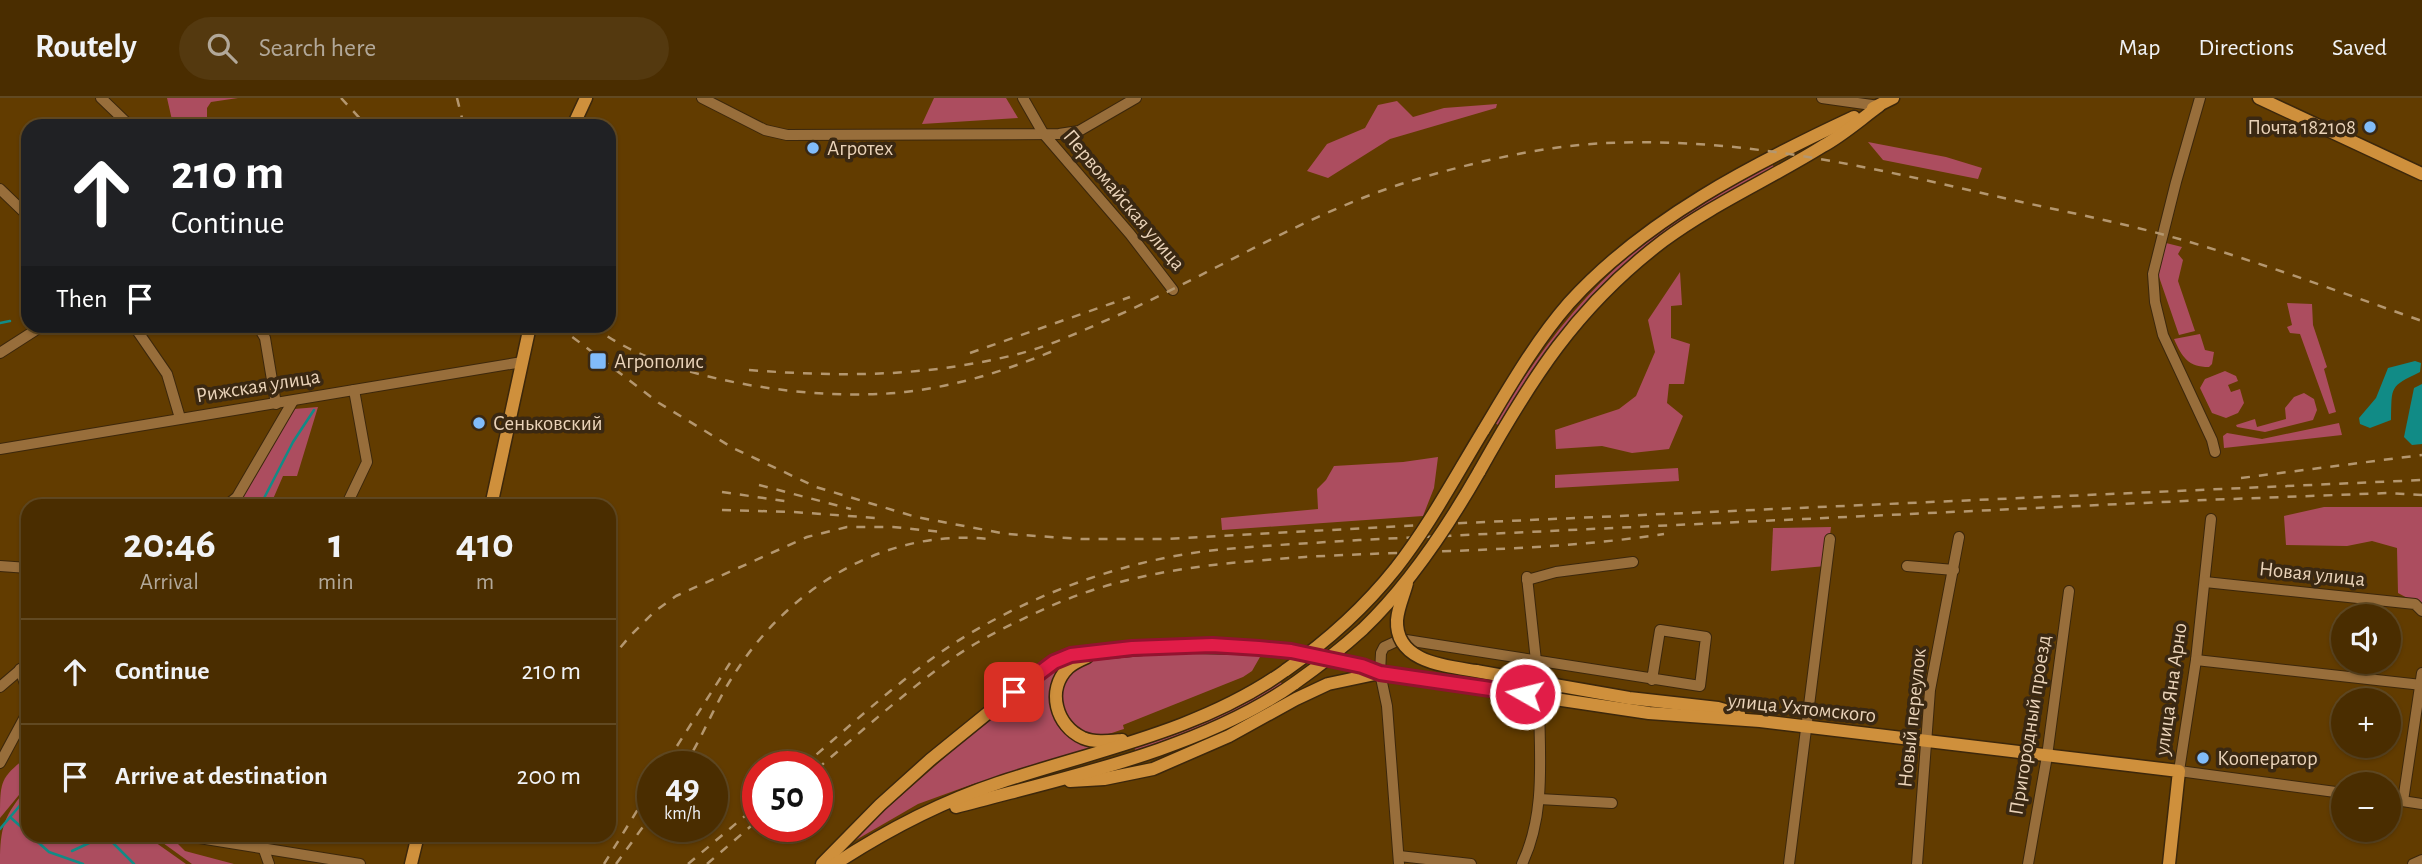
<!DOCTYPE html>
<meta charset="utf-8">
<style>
:root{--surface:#4a2d00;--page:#54390f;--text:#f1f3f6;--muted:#b2a899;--line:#614922}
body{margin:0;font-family:"Alegreya Sans",sans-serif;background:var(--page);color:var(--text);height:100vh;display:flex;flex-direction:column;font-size:26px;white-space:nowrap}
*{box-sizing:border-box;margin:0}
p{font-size:23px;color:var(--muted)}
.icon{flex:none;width:38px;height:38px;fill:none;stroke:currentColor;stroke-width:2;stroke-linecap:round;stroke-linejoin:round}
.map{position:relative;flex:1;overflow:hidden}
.panel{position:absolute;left:21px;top:401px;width:595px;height:343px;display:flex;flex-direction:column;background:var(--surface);border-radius:21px;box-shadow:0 2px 5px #0004,0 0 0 2px var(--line)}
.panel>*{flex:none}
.top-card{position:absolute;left:21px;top:21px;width:595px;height:214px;border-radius:21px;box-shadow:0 2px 5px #0004,0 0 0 2px var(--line);background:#202124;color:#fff;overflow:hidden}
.fabs{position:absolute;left:2331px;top:506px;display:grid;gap:14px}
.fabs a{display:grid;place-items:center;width:70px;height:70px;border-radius:50%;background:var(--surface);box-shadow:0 2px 5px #0004,0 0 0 2px var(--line);font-size:35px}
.speed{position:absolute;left:637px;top:653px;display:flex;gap:14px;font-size:35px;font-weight:700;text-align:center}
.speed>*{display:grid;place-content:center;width:91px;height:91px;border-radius:50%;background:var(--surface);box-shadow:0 2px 5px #0004,0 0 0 2px var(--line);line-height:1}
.speed small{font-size:18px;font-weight:400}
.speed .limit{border:10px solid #d22;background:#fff;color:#111}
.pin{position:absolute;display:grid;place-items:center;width:60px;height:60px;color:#fff;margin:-30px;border-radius:14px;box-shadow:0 4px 10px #0006}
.me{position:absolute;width:77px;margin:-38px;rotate:278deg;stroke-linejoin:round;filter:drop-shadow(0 0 5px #0008)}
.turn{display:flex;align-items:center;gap:24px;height:147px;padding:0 35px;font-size:32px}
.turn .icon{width:91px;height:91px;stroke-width:2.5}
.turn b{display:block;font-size:49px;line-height:60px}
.then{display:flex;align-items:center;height:66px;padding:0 35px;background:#0003;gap:14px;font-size:26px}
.eta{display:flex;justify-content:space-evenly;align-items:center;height:119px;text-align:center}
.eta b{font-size:42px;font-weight:600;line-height:49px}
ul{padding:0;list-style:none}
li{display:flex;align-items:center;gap:21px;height:105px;padding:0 35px;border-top:2px solid var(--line)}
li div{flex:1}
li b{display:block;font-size:26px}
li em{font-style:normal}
header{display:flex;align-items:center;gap:42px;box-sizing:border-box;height:98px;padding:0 35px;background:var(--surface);border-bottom:2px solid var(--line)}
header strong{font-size:33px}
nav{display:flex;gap:38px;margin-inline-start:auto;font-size:24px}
.search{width:490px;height:63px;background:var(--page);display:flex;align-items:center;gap:18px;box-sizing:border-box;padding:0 24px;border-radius:38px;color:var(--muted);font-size:26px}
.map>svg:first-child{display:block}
.green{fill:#ac4d5f}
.water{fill:#118b86}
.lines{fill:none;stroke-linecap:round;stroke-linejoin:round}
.stream{stroke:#118b86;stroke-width:2.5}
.minor-casing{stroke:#3c270b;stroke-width:12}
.major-casing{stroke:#3c270b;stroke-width:15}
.minor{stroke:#986e3b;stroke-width:10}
.major{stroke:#cf903c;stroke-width:12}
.rail{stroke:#b4976f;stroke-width:2.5;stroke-dasharray:9 9;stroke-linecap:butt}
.major-bridge-casing{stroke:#3c270b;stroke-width:15;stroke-linecap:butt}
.major-bridge{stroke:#cf903c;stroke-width:12}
.route-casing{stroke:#92132f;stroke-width:18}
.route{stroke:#e11d48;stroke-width:12}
.poi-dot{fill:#81bcfa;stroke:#3a2812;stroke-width:2.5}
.labels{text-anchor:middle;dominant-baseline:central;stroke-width:7;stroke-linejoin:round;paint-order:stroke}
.poi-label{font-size:21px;fill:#ead3b9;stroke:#3a2812;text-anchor:start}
.street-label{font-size:21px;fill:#ead3b9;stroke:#3a2812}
</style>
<header>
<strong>Routely</strong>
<div class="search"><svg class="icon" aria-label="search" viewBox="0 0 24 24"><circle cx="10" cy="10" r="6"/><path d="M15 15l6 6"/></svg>Search here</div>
<nav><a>Map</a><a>Directions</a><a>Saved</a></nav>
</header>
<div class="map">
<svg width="2422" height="766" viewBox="0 0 2422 766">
<rect width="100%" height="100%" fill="#623c00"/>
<!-- green -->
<g class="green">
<polygon points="167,0 238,0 211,4 207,10 207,20 201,27 186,21 172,22"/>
<polygon points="934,0 1006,0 1018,20 922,26"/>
<polygon points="1397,3 1413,19 1444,10 1497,6 1496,10 1390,41 1328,80 1307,73 1327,46 1365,30 1378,7"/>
<polygon points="1868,44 1946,59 1982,70 1978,81 1883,62"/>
<path d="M1772,66L1774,69C1715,103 1652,138 1603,186C1561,228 1529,277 1498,327L1495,325C1544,245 1596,176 1675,123C1706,102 1740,85 1772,66Z"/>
<polygon points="2166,145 2182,149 2178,156 2183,162 2178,183 2195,233 2179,237 2158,176"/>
<polygon points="1680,174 1682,207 1671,208 1671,240 1690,246 1684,286 1669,286 1667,305 1683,318 1669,351 1632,355 1602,348 1556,351 1555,332 1619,311 1636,298 1655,254 1648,222"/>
<polygon points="2287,205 2312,206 2313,227 2327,269 2324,271 2336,314 2329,316 2300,236 2290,235 2287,229 2292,227"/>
<path d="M2200,236L2205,252L2214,254L2212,266L2209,269C2188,269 2182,259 2174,241Z"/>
<polygon points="2225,273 2236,278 2238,283 2228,287 2231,294 2240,291 2244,305 2238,315 2226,320 2212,315 2200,290 2205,281"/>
<polygon points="2304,295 2314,301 2317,312 2313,322 2265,334 2237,329 2236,327 2255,321 2257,329 2286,321 2285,310 2294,299"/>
<polygon points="318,309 297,378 283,378 270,408 233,408 241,401 294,311"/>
<polygon points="2339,325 2342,337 2224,350 2223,338 2227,335 2262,341"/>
<polygon points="1438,359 1434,390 1423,418 1222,432 1221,420 1318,411 1317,391 1326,382 1334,368 1403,364"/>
<polygon points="1678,370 1679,383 1555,390 1555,377"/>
<polygon points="2324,409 2422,409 2422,508 2398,495 2397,450 2372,443 2347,448 2286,447 2284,418"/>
<polygon points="1831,429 1826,468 1771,473 1773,430"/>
<path d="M1212,554L1259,556L1260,559L1252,573L1243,579L1123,627L1124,631C1114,634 1103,639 1092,638C1059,632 1049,585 1079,568C1109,551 1177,555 1212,554Z"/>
<path d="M1063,565C1060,578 1052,594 1052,608C1051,631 1077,645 1097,650L973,686L918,706L842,750L994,616L1037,581Z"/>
<path d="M1280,583L1283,587C1236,615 1188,636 1136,653L1134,650C1185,633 1236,613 1280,583Z"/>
<path d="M28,658V686L0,720C0,683 0,680 28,658Z"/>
<path d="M28,689V737H145L186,766H0C0,728 4,718 28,689Z"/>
<polygon points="152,737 169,737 185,753 234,766 192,766"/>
</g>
<!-- water -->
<g class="water">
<path d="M2415,263L2421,265L2420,274C2389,289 2392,288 2391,322L2370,330L2360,326L2359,320L2376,300L2388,270Z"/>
<polygon points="2422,286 2422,346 2412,347 2404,339 2414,290"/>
</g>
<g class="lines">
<!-- stream -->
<g class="stream">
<polyline points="0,225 10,223"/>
<polyline points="260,408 293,344 314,312"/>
<polyline points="10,719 28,735"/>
<polyline points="0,731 28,698"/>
<polyline points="30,737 49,754 83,766"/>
<polyline points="105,737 134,766"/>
<polyline points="72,753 104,738"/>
</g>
<defs>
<g id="minor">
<polyline points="101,0 125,23 126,28"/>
<polyline points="702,0 765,32 787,37 1059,36 1079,33 1136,0"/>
<polyline points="1023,0 1043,35 1130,136 1173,192"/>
<polyline points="1822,0 1879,8"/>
<polyline points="2200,0 2176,84 2153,176 2155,204 2163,237 2212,342 2215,354"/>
<polyline points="0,91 28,118"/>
<polyline points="134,228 167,276 180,320"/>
<polyline points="258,228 265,240 276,306"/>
<polyline points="0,255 42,228"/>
<polyline points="0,351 522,264"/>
<polyline points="226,408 237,399 293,303"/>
<polyline points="346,408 367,364 354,292"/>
<polyline points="2211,421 2196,562 2179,673 2343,695"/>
<polyline points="0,468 28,470"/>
<polyline points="1907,468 1954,472"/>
<polyline points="1527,479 1536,563"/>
<polyline points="1527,482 1556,474 1633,464"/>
<polyline points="2205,484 2415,506 2422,513"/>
<polyline points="2196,562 2422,587"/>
<polyline points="20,571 28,595"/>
<polyline points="0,589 28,565"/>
<polyline points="0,665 28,613"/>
<polyline points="1539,701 1612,705"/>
<polyline points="2389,701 2422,706"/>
<polyline points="2403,703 2422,575"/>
<polyline points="187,738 360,766"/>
<polyline points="263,749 269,766"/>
<polyline points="1399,758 1471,766"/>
<polyline points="1399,766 1387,608 1380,575 1381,555 1384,549 1397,543 1406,542 1700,588 1706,539 1660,532 1652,582"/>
<path d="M1522,766C1547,714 1539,654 1539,598"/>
<polyline points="1789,766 1830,441"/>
<polyline points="1917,766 1930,592 1959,439"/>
<polyline points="2028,766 2047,658 2069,493"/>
<polyline points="2413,766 2422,762"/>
</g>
<g id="major">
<polyline points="2259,0 2422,76"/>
<polyline points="1873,10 1893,0"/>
<polyline points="573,28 586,0"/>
<path d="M1483,333C1509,290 1535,244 1569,205C1644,122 1753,66 1854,19"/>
<path d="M1479,374C1531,281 1576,209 1663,143C1713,106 1770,81 1823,48C1843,37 1861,21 1879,8"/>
<polyline points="491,408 530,228"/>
<path d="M1087,559C1080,562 1073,565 1068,570C1046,592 1056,628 1083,640C1095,645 1110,643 1122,642"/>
<polyline points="1476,573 1629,600 1718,610 1739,616"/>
<polyline points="1070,683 1104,681 1153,671 1229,638 1296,601 1328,586 1380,575"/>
<path d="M956,709C1066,679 1201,652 1295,585"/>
<polyline points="411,766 418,737"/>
<polyline points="822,766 880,707 930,662 1031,580 1053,564 1071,557 1171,548 1259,550 1291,553 1362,568 1380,575 1649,615 1760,623 2179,673 2169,766"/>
<path d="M835,766C884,734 941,704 998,685C1094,653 1201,633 1286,572"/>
</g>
</defs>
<!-- minor casing -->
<use href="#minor" class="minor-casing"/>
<!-- major casing -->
<use href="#major" class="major-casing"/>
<!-- minor -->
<use href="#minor" class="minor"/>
<!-- major -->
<use href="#major" class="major"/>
<!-- rail -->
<g class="rail">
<polyline points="341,0 367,28"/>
<polyline points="457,0 464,28"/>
<polyline points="558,228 659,305 733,350 816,389 916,419 1007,436 1081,441 1164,441 1441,426 2422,382"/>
<path d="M593,228C663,284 817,304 905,294C957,288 1005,273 1053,253"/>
<polyline points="970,255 1130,199"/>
<path d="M749,272C840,279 921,279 1010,258C1041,251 1071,238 1100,225C1202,182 1295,121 1401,86C1465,66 1540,48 1606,45C1736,39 1861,67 1986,96C2046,110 2106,121 2165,137C2252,161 2337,193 2422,223"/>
<polyline points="2241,380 2422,357"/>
<polyline points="759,387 851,411"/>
<polyline points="722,394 791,404"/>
<polyline points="722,412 794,414 876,420"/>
<polyline points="609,563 630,538 654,514 676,498 807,439 847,429 893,429 942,434"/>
<polyline points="677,648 730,565"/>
<path d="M684,668C703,639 715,605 735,575C789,490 885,430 989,441"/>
<path d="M803,668C850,628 896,585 947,550C1026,497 1131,459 1226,451C1270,447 1315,445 1359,442L2205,402L2388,395L2422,397"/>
<path d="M817,671C862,633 905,594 953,560C983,539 1018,523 1051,508C1132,472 1218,465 1305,459C1424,452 1546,454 1664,436"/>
<polyline points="604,766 653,687"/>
<polyline points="616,766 653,715"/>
<polyline points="688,766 758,707"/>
<polyline points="707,766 758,722"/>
</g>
<defs>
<g id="major-bridge">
<path d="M1407,485C1404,497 1398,509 1397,522C1395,564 1445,568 1476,573"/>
<path d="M1286,572C1326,544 1365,509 1396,470C1429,428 1455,379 1483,333"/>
<path d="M1295,585C1319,568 1341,551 1363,531C1410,486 1447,430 1479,374"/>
</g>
</defs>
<!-- major-bridge casing -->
<use href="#major-bridge" class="major-bridge-casing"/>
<!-- major-bridge -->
<use href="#major-bridge" class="major-bridge"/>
</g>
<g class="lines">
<defs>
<polyline id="route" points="1014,594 1054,564 1071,557 1132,550 1212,547 1259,550 1291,553 1362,568 1380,575 1525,596"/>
</defs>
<!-- route casing -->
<use href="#route" class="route-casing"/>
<!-- route -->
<use href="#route" class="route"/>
</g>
<!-- markers -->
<g class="poi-dot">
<circle cx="2370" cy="29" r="7"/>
<circle cx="813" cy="50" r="7"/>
<rect x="589" y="254" width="18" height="18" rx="3.5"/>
<circle cx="479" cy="325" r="7"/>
<circle cx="2203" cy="660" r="7"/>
</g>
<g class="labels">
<!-- poi labels -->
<g class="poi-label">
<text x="2356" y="29" text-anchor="end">Почта 182108</text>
<text x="827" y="50">Агротех</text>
<text x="614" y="263">Агрополис</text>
<text x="493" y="325">Сеньковский</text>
<text x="2217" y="660">Кооператор</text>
</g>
<!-- street labels -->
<g class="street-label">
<text transform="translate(1124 102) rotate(50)">Первомайская улица</text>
<text transform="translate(258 288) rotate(-9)">Рижская улица</text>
<text transform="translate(2312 476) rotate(6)">Новая улица</text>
<text transform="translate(2171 591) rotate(-82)">улица Яна Арно</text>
<text transform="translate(1802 610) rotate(6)">улица Ухтомского</text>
<text transform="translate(1912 620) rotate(-84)">Новый переулок</text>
<text transform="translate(2030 627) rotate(-81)">Пригородный проезд</text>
</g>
</g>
</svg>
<div class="fabs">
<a><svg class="icon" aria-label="sound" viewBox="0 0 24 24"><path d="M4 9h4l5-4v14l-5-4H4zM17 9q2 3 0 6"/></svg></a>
<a>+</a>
<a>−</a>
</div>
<div class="speed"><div>49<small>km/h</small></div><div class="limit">50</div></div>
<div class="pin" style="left:1014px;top:594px;background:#d93025"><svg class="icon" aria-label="arrive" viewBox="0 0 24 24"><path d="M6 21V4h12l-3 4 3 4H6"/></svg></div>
<svg class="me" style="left:1525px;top:596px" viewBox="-20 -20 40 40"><circle r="17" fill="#e11d48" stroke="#fff" stroke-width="3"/><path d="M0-11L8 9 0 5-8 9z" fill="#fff"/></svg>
<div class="top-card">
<div class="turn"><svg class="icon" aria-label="ahead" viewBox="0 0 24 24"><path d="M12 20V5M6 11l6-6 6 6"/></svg><div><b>210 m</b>Continue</div></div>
<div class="then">Then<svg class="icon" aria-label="arrive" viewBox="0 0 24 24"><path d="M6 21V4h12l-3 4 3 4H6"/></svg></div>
</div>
<section class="panel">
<div class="eta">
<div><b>20:46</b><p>Arrival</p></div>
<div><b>1</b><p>min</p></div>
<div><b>410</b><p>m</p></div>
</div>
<ul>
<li><svg class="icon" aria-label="ahead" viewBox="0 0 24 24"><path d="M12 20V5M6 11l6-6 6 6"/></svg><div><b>Continue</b></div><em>210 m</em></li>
<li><svg class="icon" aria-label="arrive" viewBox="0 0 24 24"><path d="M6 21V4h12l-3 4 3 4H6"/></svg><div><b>Arrive at destination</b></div><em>200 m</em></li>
</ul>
</section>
</div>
